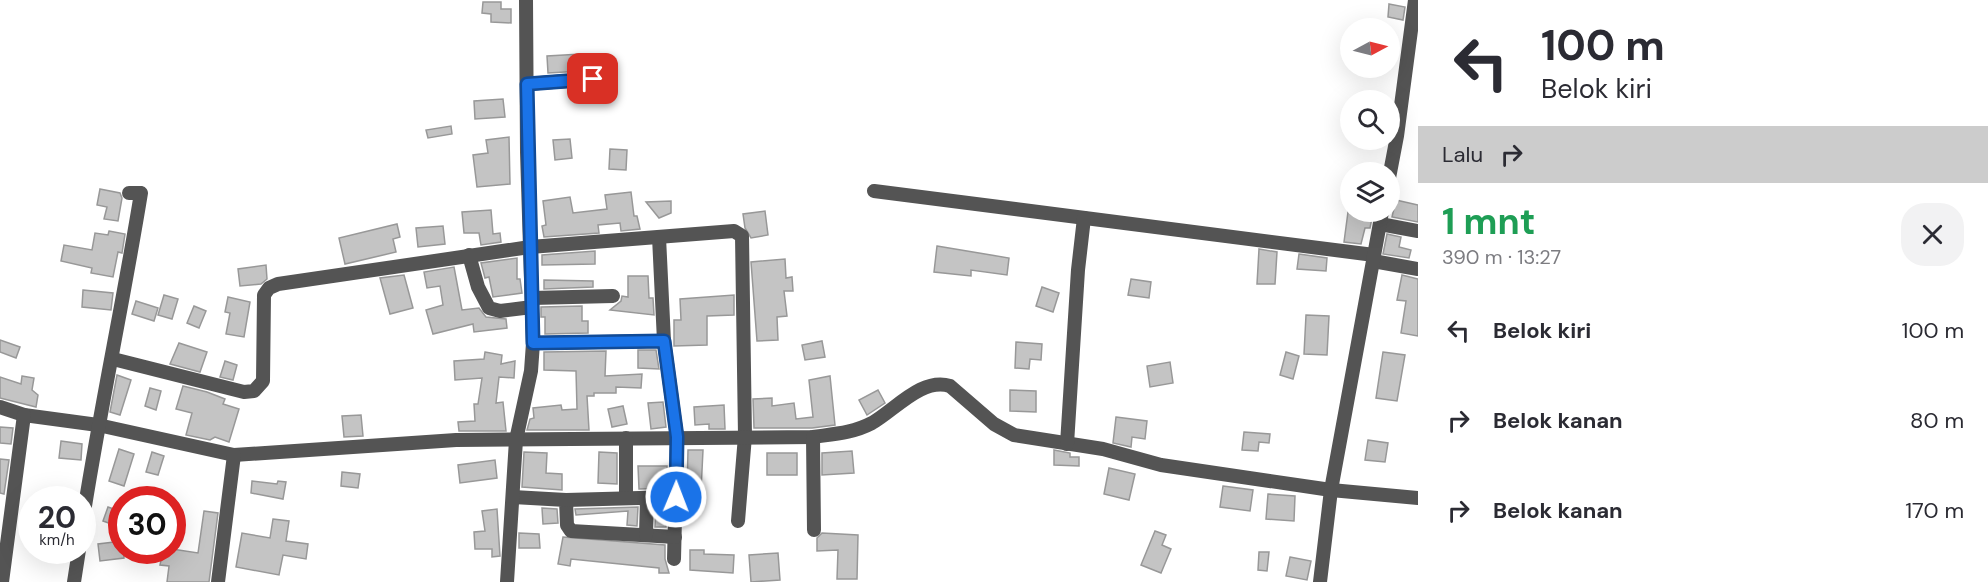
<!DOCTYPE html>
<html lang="id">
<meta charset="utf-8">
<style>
:root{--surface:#fff;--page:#f2f2f3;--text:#2b2b33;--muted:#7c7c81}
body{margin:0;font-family:"DM Sans",sans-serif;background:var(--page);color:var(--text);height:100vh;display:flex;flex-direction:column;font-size:22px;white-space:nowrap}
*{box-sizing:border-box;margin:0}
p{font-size:20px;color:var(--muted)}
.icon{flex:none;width:33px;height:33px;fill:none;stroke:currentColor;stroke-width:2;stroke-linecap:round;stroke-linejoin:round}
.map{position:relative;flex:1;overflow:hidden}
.details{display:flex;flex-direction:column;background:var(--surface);width:570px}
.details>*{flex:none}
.hud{background:#fff;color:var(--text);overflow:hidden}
.needle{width:39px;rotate:83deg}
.fabs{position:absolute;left:1340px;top:18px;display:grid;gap:12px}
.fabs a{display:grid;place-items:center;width:60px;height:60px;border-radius:50%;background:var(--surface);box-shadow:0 6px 24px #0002;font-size:30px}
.speed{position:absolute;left:18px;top:486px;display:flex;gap:12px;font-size:30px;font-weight:700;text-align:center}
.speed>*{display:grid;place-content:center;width:78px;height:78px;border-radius:50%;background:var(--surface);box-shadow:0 6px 24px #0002;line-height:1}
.speed small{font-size:15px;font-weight:400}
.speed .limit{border:9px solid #d22;background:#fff;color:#111}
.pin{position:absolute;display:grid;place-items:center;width:51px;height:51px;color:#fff;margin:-26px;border-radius:12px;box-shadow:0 3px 9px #0006}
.me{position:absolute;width:66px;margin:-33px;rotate:1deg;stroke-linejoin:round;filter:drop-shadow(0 0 4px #0008)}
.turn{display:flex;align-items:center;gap:21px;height:126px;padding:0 24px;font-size:27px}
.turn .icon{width:78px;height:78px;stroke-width:2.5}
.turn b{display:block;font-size:42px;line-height:51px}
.then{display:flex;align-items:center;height:57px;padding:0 24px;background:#0003;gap:12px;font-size:22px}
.round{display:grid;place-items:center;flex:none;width:63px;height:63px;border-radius:24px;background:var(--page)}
.head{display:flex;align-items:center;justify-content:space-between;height:102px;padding:0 24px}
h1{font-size:36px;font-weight:700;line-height:45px;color:#1e9e55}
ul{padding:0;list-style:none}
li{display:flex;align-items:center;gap:18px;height:90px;padding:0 24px}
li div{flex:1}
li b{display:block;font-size:22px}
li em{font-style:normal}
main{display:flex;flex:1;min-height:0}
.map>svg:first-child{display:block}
.building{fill:#c4c4c4;stroke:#989898;stroke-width:1.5}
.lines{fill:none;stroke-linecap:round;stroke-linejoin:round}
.minor{stroke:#545454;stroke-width:14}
.route-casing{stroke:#114b97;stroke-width:15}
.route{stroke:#1a73e8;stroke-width:10}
</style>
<main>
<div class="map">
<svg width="1418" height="582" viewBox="0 0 1418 582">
<rect width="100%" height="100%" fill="#fff"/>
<!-- building -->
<g class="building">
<polygon points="483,2 501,2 501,9 511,9 511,23 491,22 491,14 482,13"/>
<polygon points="1389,4 1405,7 1403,20 1388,17"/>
<polygon points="581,54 582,71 548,73 547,56"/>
<polygon points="503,99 505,117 475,119 474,101"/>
<polygon points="451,126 452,134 428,138 426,130"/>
<polygon points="509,137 510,184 477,187 473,155 488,153 486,140"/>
<polygon points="570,139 572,158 555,160 553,140"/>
<polygon points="610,149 627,150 626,170 609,169"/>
<polygon points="100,189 120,193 122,198 118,221 104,219 107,207 97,205"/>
<polygon points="631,192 634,216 637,216 640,229 621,231 620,223 598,225 599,233 544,237 542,226 546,225 543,201 570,197 573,213 607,209 605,195"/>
<polygon points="1396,200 1418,205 1418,222 1392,217"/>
<polygon points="671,201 671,213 659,218 646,202"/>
<polygon points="491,210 493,234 500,233 501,242 481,245 479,233 464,233 462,212"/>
<polygon points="765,211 768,235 751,238 745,228 743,214"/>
<polygon points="1348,212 1373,213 1370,228 1365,228 1361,244 1344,242"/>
<polygon points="397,224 400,237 393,239 396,252 345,264 339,238"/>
<polygon points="443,226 445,244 418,247 416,228"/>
<polygon points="109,231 125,234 122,253 118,252 113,277 91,273 92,268 61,261 64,245 92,250 95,233 108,235"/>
<polygon points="1387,234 1401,237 1399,247 1411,250 1409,258 1383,254"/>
<polygon points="937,246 1009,258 1007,275 971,270 971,276 934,272"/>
<polygon points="1259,249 1277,252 1275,284 1257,284"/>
<polygon points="595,251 595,264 542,265 542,255"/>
<polygon points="1299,254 1327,258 1326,271 1297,269"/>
<polygon points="517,258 517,279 520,279 522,293 493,297 489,277 485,278 481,263"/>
<polygon points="785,259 786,278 792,277 793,291 784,291 787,316 777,317 778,340 757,341 751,262"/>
<polygon points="266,265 267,279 261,284 240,286 238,269"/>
<polygon points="454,267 462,310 479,308 486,317 506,319 507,328 474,332 473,324 433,334 426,310 443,305 440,286 427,288 424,272"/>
<polygon points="404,275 413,308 390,314 380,278"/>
<polygon points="1402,275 1418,279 1418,336 1401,333 1406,301 1397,300"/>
<polygon points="628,276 648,276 649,298 653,298 654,315 610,310 621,301 622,296 628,297"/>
<polygon points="1131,279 1151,282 1149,298 1128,295"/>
<polygon points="544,280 593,281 593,287 544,289"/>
<polygon points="1042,287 1059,293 1053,312 1036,306"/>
<polygon points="83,290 113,293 111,310 82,307"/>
<polygon points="164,295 178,299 172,319 158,315"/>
<polygon points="734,295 734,315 707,316 707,345 674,346 674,320 681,320 680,299"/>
<polygon points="228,297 250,302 244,337 226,334 230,313 225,312"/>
<polygon points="136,301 158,308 154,321 132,314"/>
<polygon points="194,306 206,311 199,328 187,323"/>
<polygon points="582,306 582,321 588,321 588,333 545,334 545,317 541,317 541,307"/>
<polygon points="1306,315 1329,316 1327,355 1304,354"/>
<polygon points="0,340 20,347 16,358 0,352"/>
<polygon points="822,341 825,357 805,360 802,345"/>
<polygon points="1016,342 1042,344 1041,360 1030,359 1029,369 1015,368"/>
<polygon points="179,343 207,352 200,372 170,364"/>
<polygon points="638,350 656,350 659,369 638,368"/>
<polygon points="606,351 605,376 642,374 641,388 616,387 616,393 594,393 594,396 587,396 589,430 527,430 530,419 534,418 533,408 561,405 562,410 577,409 576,371 544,370 544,352"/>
<polygon points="485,352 502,355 501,364 515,361 514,378 499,377 496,403 503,402 506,431 459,431 458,422 475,421 474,404 478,404 482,378 455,380 454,361 484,359"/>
<polygon points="1286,352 1299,356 1293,379 1280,375"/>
<polygon points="1383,352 1405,355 1397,401 1376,398"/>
<polygon points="225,361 237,365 233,380 220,377"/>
<polygon points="1170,362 1173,383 1150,387 1147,366"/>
<polygon points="117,375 131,380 120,415 110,412"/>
<polygon points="22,376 34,378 32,390 38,395 36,407 0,398 0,377 21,384"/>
<polygon points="830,376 835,425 812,428 754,428 753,399 772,398 772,406 794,403 796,419 813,417 809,380"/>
<polygon points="183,386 207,392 225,399 223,404 239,409 229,442 215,437 210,440 186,435 192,413 176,409"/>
<polygon points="150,388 161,391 156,410 145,406"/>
<polygon points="878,390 885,403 867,415 859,400"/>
<polygon points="1010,390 1036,391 1036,412 1010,411"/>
<polygon points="663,402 666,427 651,429 648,403"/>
<polygon points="724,405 725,429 709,429 709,424 695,425 694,407"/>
<polygon points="623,406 627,424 612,427 608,409"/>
<polygon points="361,415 363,436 344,437 342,416"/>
<polygon points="1116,417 1147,421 1145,439 1132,437 1131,447 1113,443"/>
<polygon points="0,427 13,428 11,444 0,443"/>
<polygon points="1244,432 1270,434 1269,443 1259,442 1258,451 1242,450"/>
<polygon points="1368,440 1388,443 1385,462 1365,460"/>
<polygon points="61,441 82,444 81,460 59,458"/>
<polygon points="119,449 134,454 124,486 109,481"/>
<polygon points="688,450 703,450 701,491 687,491"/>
<polygon points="1054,450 1070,453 1070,457 1079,457 1079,466 1054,465"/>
<polygon points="852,451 854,473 822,475 822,453"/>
<polygon points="152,452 164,456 158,475 146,472"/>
<polygon points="524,452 547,453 546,473 562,474 562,490 522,487"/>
<polygon points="599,452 617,453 617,484 598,483"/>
<rect x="767" y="453" width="30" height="22"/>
<polygon points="0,459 9,460 4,494 0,493"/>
<polygon points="495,460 497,478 460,483 458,465"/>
<polygon points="638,466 667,466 667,488 639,489"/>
<polygon points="1109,468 1135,474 1129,500 1104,494"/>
<polygon points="342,472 360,474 358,488 341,486"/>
<polygon points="252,481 277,484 278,481 286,482 283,499 251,493"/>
<polygon points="1223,486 1253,490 1250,511 1220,507"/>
<polygon points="1268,494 1295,496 1294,521 1266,519"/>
<polygon points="666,506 666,527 655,527 656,507"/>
<polygon points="108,507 122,512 117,526 103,521"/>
<polygon points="638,507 637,526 627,525 628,511 576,515 575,509"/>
<polygon points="542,508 557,509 558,523 543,524"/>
<polygon points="497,509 500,556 492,557 492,549 475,549 474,532 485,531 482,511"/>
<polygon points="204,511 218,513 209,582 167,582 169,566 160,565 163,550 172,549 198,553"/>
<polygon points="273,519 289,521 286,541 308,544 306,559 283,555 279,575 236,567 242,533 270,538"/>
<polygon points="1155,531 1166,535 1162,545 1171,549 1161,573 1141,565"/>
<polygon points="519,533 539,534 540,548 519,548"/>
<polygon points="822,533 858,535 857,579 837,579 838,550 817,551 817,538"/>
<polygon points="563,537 665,545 665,559 669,573 659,573 659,568 571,559 570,566 558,564"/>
<polygon points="122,541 124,558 100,561 98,544"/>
<polygon points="690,550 704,550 704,554 734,555 733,573 690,570"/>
<polygon points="1259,552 1269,552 1267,571 1258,570"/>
<polygon points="778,553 780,580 751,582 749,555"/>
<polygon points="1290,557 1311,561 1307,580 1286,576"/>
</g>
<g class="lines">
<!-- minor -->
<g class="minor">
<polyline points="527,84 593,79"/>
<polyline points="1389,178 1397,136 1415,0"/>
<polyline points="874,191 1374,255"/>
<polyline points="1380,224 1418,231"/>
<polyline points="659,237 664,341 677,437 674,559"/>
<polyline points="469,255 478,287 489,308 500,311 532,307"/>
<polyline points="1373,261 1418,269"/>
<polyline points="532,298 613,296"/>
<polyline points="533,343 664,341"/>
<polyline points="113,359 244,392 254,391 263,381 264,295 269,288 278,284 530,247 734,231 742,236 745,436 738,521"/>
<path d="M0,407L24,415L98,425L234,455L456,440L813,437C834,434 853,433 872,423C895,410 922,377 950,386L994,424L1014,435L1103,449L1161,465L1331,490L1418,498"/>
<polyline points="813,437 814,530"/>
<polyline points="1067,444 1078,270 1084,218"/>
<polyline points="513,497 566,500 567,525 571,531 675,537"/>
<polyline points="626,498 626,438"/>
<polyline points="566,500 676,497"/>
<path d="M82,525C99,414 123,304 141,193H129"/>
<polyline points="646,535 647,498"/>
<polyline points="2,582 24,415"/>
<polyline points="74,582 79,550"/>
<polyline points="218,582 234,455"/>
<polyline points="507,582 516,440 531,371 533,343 527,152 526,0"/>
<polyline points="1320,582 1331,490 1382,212"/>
</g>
</g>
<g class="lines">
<defs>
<polyline id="route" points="593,79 527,84 533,343 664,341 677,437 676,497"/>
</defs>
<!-- route casing -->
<use href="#route" class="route-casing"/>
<!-- route -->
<use href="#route" class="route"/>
</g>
</svg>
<div class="fabs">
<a><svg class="needle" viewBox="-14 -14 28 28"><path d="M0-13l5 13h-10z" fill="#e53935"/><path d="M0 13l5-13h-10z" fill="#7c7c81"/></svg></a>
<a><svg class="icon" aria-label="search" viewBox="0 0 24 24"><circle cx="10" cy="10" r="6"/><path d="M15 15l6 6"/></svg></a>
<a><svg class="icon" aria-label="layers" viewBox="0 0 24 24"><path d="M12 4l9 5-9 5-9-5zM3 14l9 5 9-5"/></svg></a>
</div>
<div class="speed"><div>20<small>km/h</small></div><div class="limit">30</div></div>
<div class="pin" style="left:593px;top:79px;background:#d93025"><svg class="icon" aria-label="arrive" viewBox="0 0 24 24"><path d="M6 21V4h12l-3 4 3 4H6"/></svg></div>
<svg class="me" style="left:676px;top:497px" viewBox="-20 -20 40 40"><circle r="17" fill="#1a73e8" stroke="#fff" stroke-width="3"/><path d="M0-11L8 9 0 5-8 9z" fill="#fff"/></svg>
</div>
<section class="details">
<div class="hud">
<div class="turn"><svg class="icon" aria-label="left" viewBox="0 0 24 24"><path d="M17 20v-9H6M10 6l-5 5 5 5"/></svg><div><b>100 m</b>Belok kiri</div></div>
<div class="then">Lalu<svg class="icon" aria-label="right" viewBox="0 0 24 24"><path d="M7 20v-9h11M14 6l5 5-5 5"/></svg></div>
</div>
<div class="head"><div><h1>1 mnt</h1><p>390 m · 13:27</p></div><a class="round"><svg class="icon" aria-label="close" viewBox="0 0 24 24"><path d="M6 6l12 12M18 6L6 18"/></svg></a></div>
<ul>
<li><svg class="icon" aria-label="left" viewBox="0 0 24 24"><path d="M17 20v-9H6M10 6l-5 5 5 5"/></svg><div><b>Belok kiri</b></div><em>100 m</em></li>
<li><svg class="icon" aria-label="right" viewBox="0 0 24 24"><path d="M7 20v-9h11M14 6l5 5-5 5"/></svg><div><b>Belok kanan</b></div><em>80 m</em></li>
<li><svg class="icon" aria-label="right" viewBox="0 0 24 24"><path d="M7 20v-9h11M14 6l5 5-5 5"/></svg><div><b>Belok kanan</b></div><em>170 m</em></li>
</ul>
</section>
</main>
